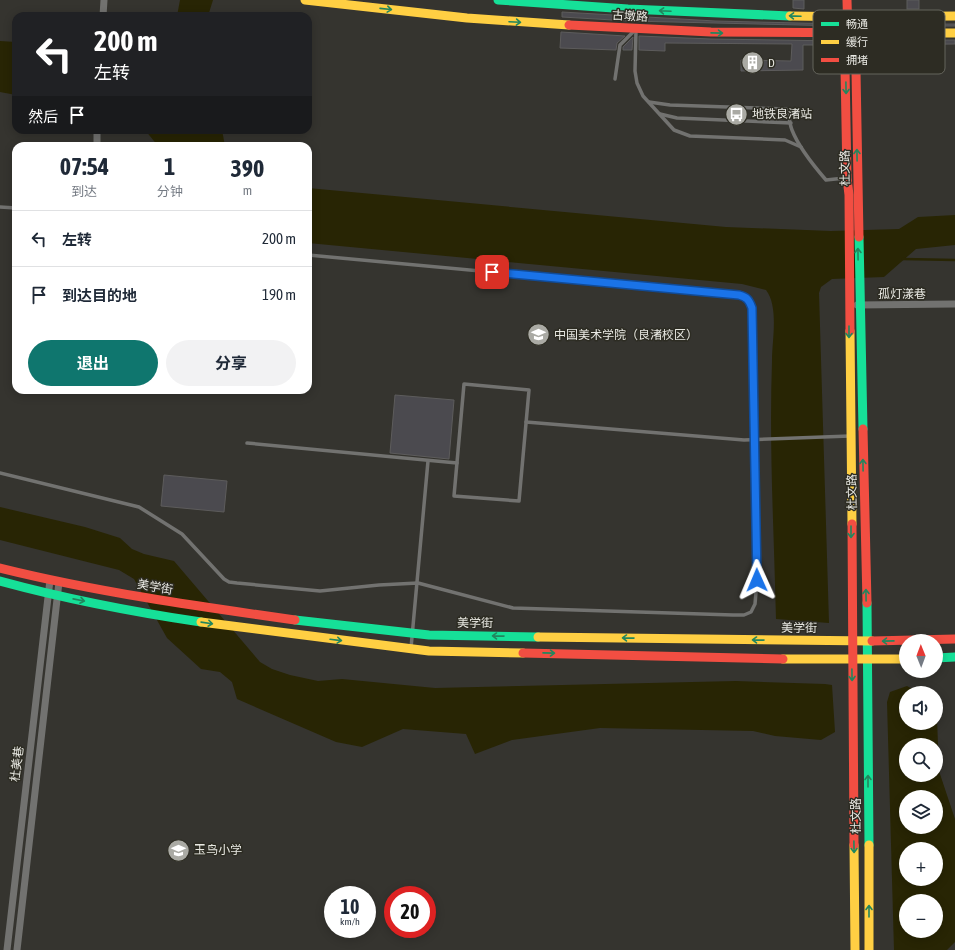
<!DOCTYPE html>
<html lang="zh">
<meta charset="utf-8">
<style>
:root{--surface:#fff;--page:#f2f2f3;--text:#1f2937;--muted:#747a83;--line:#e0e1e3;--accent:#0f766e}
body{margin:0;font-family:"Asap Condensed","Noto Sans SC",sans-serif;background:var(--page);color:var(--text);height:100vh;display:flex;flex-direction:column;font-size:15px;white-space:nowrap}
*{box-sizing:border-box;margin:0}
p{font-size:13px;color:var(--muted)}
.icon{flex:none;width:22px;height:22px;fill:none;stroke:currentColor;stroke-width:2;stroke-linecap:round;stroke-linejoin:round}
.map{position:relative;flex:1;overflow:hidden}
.sheet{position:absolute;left:12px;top:142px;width:300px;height:252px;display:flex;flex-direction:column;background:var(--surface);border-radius:12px;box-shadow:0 2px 10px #0003}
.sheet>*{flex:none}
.guide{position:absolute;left:12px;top:12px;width:300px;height:122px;border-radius:12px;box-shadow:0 2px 10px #0003;background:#202124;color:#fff;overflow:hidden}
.needle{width:26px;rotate:359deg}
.buttons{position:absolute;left:899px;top:634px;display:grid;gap:8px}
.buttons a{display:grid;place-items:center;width:44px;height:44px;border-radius:50%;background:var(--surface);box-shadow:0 2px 10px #0003;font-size:20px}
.speed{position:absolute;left:324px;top:886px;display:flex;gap:8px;font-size:20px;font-weight:700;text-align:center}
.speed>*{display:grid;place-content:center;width:52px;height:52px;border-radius:50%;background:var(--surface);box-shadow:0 2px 10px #0003;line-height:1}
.speed small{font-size:10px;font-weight:400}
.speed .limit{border:6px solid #d22;background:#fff;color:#111}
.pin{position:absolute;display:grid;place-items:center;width:34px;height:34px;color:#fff;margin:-17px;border-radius:8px;box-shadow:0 2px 6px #0006}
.me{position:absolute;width:44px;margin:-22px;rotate:359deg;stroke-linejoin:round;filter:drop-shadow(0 0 3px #0008)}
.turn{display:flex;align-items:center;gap:14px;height:84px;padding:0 16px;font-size:18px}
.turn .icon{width:52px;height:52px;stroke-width:2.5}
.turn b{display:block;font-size:28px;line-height:34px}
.then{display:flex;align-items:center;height:38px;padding:0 16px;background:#0003;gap:8px;font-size:15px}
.eta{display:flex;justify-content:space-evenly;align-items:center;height:68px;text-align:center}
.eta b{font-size:24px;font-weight:700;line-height:28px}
.primary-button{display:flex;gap:8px;margin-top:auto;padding:8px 16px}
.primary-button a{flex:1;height:46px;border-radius:24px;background:var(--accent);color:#fff;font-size:16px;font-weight:700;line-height:46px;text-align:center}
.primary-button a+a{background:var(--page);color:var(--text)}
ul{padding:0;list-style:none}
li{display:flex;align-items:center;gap:12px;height:56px;padding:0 16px;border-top:1px solid var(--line)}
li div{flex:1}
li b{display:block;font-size:15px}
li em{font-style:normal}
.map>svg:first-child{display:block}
.water{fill:#282504;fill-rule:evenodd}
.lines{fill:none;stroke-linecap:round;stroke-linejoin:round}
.stream{stroke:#282504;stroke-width:2.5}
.building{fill:#4b4a4f;stroke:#5d5c5c}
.lane{stroke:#727270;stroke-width:3.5}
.street{stroke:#727270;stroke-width:7}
.fast{stroke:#16e098;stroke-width:9}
.slow{stroke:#ffcf43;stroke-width:9}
.jam{stroke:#f24e42;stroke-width:9}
.oneway{stroke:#22865e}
.route-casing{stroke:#114b97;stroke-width:10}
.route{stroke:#1a73e8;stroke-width:7}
.labels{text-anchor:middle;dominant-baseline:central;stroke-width:3;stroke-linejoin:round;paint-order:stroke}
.street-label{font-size:12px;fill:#e9e9e3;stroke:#2d2c23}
.poi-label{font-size:12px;fill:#e9e9e3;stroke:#2d2c23;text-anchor:start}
.key{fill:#2d2c23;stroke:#65655d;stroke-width:1}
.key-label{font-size:11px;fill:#e9e9e3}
</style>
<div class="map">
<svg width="955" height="950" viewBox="0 0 955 950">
<rect width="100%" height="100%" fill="#35342f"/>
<!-- water -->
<g class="water">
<polygon points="180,0 213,0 208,16 177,16"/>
<polygon points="0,41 16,42 16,95 0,92"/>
<polygon points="145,130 222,130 225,146 158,146"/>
<path d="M308,188L726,227L831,231L899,229L918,217L955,215V245L916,249L884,277L832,279L821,287L819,293L829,623L776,619C774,533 769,447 772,361C772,340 779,307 766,290L742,284L308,243Z"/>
<polygon points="0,507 85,527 120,538 132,549 144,554 174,561 260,662 272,669 290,675 318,681 342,679 435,688 736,681 825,684 832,685 835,732 821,740 775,736 753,731 600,728 512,740 475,754 466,734 403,729 362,747 336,742 237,699 232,682 220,672 201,669 167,638 134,579 119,570 0,540"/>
<path d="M907,686L920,693H906V723H936V716L937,718L939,771L955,819V942L947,950H894L887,702L890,692ZM906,745H936V775H906ZM906,797H936V827H906ZM906,849H936V879H906ZM906,901H936V931H906Z"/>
</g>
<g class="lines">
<!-- stream -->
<polyline class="stream" points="903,259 955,260"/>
</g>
<!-- building -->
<g class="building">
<polygon points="793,0 804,0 804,9 793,8"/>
<rect x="907" y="0" width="12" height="9"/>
<polygon points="562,12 715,21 841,24 841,26 630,21 562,17"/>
<polygon points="955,24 955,26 855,26 855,25"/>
<polygon points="561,32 625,36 617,43 616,50 560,48"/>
<polygon points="639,36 711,39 840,41 840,45 803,45 803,70 741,71 741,60 791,61 792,44 665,43 665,51 639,50"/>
<polygon points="633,37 632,50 623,50 623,47"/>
<polygon points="955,40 955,44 857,45 854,41"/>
<polygon points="395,395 454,400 449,459 390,453"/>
<polygon points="164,475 227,481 224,512 161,506"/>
</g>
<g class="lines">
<!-- lane -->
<g class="lane">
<polyline points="636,30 635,71 637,83 643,96 674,130 690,136 785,140 801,147"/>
<polyline points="615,79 620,45 634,31"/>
<path d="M649,102L670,105L786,109C790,116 789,123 792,130C799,148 813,165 826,180L845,178"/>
<polyline points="660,114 677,118 791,123"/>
<polyline points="0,207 16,208"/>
<polygon points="464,384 529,390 519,501 454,496"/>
<polyline points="526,422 744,440 850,436"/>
<polyline points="247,443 457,463"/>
<path d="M0,473L139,507L182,534L224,579L229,582L237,583L320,591L379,585L418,583L513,608L733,615H744L751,612L755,604L757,580L752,308C749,300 747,297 739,295L308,255"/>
<polyline points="411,648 428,461"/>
</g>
<!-- street -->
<g class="street">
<polyline points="103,16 104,0"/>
<polyline points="97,146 97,130"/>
<polyline points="857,305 955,304"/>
<polyline points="7,950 50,580"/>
<polyline points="17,950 59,582"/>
</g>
<!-- fast -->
<g class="fast">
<polyline points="498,0 628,9 790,16"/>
<polyline points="859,237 863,429"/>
<path d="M0,581C66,599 134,612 201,622"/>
<polyline points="867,603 869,845"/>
<polyline points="295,620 429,635 538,637"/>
<polyline points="936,658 955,657"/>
</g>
<!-- slow -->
<g class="slow">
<polyline points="305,0 467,18 569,25"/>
<polyline points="790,16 860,17 955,16"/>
<polyline points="897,33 955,33"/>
<polyline points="850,331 852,524"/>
<polyline points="201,622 429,651 523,653"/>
<polyline points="538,637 872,641"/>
<polyline points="783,659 906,659"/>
<polyline points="854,845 855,950"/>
<polyline points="869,845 869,950"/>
</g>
<!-- jam -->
<g class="jam">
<polyline points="847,0 848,35 845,68 847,178 849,195 850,331"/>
<polyline points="569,25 711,32 897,33"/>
<polyline points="851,47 856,71 859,237"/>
<polyline points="863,429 867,603"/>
<polyline points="852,524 854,845"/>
<path d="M0,568C97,592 196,606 295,620"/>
<polyline points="872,641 955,639"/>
<polyline points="523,653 783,659"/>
</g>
</g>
<!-- one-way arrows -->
<defs><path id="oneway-shaft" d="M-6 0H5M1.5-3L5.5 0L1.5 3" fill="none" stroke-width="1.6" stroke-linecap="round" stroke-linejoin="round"/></defs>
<g class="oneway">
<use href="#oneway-shaft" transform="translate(386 9) rotate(6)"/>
<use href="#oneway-shaft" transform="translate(665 11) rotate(-177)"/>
<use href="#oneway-shaft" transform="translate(795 16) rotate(-178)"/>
<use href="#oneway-shaft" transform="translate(515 22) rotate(3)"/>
<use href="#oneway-shaft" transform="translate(717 33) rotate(1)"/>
<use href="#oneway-shaft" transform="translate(846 88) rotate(89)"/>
<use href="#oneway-shaft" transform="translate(857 155) rotate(-91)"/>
<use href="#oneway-shaft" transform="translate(858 254) rotate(-91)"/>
<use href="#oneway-shaft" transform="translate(849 332) rotate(90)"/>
<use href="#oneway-shaft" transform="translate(863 465) rotate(-91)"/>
<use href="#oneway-shaft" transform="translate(851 532) rotate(90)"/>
<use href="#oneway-shaft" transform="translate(866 595) rotate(-91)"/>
<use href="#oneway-shaft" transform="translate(79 600) rotate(11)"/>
<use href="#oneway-shaft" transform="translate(207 623) rotate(8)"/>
<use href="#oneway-shaft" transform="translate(498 636) rotate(-179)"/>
<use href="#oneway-shaft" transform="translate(628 638) rotate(-179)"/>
<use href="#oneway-shaft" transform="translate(336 640) rotate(7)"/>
<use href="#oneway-shaft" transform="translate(758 640) rotate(-179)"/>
<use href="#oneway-shaft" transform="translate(888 641) rotate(179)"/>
<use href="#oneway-shaft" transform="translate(549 653) rotate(1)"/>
<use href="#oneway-shaft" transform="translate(852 675) rotate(89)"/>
<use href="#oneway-shaft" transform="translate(868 781) rotate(-90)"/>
<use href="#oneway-shaft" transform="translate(854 847) rotate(89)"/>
<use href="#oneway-shaft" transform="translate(869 911) rotate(-90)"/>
</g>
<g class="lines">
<defs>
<path id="route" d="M492,272L739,295C747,297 749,300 752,308L757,580"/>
</defs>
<!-- route casing -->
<use href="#route" class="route-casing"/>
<!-- route -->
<use href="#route" class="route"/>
</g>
<!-- icons -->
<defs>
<symbol id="building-disc" viewBox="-11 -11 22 22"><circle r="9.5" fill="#aaaaa4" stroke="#2d2c23"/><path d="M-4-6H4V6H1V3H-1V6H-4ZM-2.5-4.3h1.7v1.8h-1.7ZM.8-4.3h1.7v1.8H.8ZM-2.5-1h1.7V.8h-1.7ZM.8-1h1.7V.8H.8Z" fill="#fff"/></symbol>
<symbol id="bus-disc" viewBox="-11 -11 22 22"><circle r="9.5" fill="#aaaaa4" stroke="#2d2c23"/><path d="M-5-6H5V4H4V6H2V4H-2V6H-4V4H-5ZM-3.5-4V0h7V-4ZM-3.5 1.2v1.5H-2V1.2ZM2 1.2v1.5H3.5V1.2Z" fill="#fff"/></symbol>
<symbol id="university-disc" viewBox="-11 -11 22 22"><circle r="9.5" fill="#aaaaa4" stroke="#2d2c23"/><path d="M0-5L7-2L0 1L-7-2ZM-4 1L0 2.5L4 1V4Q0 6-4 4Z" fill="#fff"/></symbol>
<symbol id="school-disc" viewBox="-11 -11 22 22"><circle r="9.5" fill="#aaaaa4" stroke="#2d2c23"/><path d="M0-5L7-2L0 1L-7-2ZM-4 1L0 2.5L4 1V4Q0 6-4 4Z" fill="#fff"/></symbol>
</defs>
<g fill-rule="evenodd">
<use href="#building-disc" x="740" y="50" width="25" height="25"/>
<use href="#bus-disc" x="724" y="102" width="25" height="25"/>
<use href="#university-disc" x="526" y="322" width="25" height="25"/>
<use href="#school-disc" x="166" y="838" width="25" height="25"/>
</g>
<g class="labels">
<!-- street labels -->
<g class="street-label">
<text transform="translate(630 16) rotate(3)">古墩路</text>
<text transform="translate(845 168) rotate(-91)">杜文路</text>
<text x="902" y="294">孤灯漾巷</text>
<text transform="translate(852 492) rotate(-91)">杜文路</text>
<text transform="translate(155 587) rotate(10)">美学街</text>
<text transform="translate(475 623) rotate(1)">美学街</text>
<text transform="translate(799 628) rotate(1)">美学街</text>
<text transform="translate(17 764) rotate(-83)">杜美巷</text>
<text transform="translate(856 816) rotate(-90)">杜文路</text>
</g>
<!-- poi labels -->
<g class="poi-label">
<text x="768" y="63">D</text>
<text x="752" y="114">地铁良渚站</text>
<text x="554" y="335">中国美术学院（良渚校区）</text>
<text x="194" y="850">玉鸟小学</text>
</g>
</g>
<!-- legend -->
<rect x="813" y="10" width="132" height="64" rx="6" class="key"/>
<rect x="821" y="22" width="18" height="4" fill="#16e098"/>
<rect x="821" y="40" width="18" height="4" fill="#ffcf43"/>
<rect x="821" y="58" width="18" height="4" fill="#f24e42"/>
<g class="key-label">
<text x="846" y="28">畅通</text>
<text x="846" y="46">缓行</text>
<text x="846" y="64">拥堵</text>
</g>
</svg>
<div class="buttons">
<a><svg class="needle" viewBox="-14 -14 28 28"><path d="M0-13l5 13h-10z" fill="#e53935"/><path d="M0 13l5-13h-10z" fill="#747a83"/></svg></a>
<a><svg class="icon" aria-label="sound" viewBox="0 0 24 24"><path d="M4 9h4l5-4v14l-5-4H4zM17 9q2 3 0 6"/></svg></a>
<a><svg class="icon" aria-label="search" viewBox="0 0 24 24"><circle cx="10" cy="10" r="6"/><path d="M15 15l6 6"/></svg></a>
<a><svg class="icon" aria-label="layers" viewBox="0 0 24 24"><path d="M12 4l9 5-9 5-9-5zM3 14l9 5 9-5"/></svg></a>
<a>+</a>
<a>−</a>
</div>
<div class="speed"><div>10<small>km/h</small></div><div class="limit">20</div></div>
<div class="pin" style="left:492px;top:272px;background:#d93025"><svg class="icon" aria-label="arrive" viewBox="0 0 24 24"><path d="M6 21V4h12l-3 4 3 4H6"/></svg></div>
<svg class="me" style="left:757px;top:580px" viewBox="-20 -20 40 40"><path d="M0-17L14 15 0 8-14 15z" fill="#1a73e8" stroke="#fff" stroke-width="4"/></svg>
<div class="guide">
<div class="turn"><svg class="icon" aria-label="left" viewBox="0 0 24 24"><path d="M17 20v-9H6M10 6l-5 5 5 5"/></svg><div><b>200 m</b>左转</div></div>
<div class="then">然后<svg class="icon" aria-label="arrive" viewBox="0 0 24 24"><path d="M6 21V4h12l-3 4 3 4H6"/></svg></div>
</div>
<section class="sheet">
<div class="eta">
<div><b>07:54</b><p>到达</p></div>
<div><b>1</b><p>分钟</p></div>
<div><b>390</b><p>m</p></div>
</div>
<ul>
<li><svg class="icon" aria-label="left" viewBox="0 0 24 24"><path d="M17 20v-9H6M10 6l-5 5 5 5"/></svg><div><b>左转</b></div><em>200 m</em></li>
<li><svg class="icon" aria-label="arrive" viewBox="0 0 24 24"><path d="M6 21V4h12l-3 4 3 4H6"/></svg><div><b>到达目的地</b></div><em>190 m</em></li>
</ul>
<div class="primary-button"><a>退出</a><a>分享</a></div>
</section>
</div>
